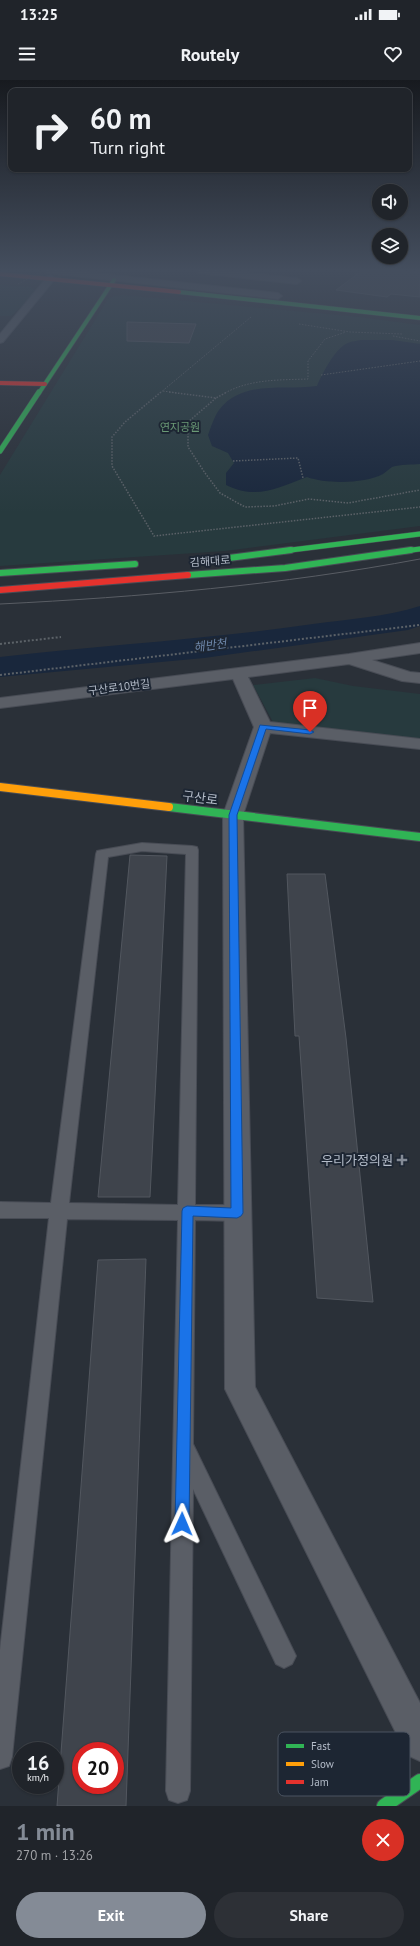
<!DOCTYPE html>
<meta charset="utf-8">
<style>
:root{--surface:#20242a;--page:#2d3036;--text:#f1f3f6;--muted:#a2a4a8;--line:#3d4147;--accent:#848b96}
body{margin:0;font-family:"PT Sans","Noto Sans KR",sans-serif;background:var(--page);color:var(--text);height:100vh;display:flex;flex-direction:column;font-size:15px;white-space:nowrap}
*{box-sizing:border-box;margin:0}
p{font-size:13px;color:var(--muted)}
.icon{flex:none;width:22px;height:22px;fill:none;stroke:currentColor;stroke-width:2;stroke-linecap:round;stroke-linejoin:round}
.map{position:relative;height:1726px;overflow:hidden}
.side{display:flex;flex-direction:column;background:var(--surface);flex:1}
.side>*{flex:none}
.banner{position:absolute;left:8px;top:8px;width:404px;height:84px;border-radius:8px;box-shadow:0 1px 3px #0004,0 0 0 1px var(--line);background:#20242a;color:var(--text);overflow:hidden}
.controls{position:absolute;left:372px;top:104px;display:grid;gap:8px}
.controls a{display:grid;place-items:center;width:36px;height:36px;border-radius:50%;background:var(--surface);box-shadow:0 1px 3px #0004,0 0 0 1px var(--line);font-size:20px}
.speed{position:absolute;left:12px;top:1662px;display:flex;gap:8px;font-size:20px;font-weight:700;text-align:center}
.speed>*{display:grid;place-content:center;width:52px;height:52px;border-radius:50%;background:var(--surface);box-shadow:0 1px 3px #0004,0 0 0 1px var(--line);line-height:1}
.speed small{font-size:10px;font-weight:400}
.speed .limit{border:6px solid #d22;background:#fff;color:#111}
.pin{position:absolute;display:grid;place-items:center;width:34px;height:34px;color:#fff;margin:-41px -17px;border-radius:50% 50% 50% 0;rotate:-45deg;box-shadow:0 0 4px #0007}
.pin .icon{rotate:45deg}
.me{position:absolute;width:44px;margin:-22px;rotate:1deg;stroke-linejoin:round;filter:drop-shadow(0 0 3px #0008)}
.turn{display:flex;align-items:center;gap:14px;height:84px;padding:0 16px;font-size:18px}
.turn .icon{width:52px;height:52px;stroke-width:2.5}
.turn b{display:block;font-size:28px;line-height:34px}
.round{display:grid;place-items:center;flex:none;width:42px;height:42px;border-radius:21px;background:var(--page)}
.headline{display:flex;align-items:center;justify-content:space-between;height:68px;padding:0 16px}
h1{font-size:24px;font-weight:600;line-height:30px;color:var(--accent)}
.primary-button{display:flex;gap:8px;margin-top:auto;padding:8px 16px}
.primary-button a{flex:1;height:46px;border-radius:24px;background:var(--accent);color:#fff;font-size:16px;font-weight:600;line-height:46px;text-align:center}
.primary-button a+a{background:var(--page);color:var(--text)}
.status{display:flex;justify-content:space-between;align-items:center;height:28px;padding:0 20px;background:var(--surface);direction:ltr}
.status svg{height:11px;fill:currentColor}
header{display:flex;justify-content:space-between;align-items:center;height:52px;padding:0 16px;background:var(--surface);font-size:18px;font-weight:600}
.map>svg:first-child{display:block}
.green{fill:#273a3e}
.water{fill:#19273c}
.building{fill:#3f444c;stroke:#52575f;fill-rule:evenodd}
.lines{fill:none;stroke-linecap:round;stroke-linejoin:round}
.lane-casing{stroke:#484c55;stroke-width:2}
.street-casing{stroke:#484c55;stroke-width:2}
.fast-far4-casing{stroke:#484c55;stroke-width:5}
.fast-far3-casing{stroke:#484c55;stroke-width:6}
.fast-far2-casing{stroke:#484c55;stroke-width:8}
.fast-far1-casing{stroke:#484c55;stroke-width:10}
.fast-casing{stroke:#484c55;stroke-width:16}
.slow-casing{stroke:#484c55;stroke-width:10}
.jam-far1-casing{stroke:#484c55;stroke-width:5}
.jam-casing{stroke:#484c55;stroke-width:8}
.path-far2{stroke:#5c6268;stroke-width:1;stroke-dasharray:1.5 1.5;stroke-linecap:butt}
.path-far1{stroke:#5c6268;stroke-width:1.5;stroke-dasharray:1.5 1.5;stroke-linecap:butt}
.path{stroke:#5c6268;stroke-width:2;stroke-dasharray:2 2;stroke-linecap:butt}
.lane{fill:#5a5e66;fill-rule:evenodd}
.street{fill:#5a5e66;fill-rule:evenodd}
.fast-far4{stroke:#30b455;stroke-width:4}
.fast-far3{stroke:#30b455;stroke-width:5}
.fast-far2{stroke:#30b455;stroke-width:6}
.fast-far1{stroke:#30b455;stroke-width:8}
.fast{stroke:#30b455;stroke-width:14}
.slow{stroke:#ff9f0a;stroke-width:8}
.jam-far1{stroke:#e5322d;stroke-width:4}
.jam{stroke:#e5322d;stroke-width:6}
.tram{stroke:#595d64;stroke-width:1}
.path-bridge{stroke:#5c6268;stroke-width:1;stroke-dasharray:1.5 1.5;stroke-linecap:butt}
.route{fill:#1a73e8;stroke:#114b97}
.poi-dot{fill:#848b96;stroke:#1d2633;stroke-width:1.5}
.labels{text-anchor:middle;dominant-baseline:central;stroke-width:4;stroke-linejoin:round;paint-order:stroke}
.far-park-label{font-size:11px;fill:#6b9a76;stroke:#1d2633}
.far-street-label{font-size:11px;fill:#b4bcc9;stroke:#1d2633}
.far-water-label{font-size:12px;font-style:italic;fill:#6d86a8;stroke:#1d2633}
.street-label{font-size:13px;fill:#b4bcc9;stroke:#1d2633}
.poi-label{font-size:13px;fill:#b4bcc9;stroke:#1d2633;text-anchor:end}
.key{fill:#1d2633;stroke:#4a5360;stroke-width:1}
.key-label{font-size:11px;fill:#b4bcc9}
</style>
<div class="status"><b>13:25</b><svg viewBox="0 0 49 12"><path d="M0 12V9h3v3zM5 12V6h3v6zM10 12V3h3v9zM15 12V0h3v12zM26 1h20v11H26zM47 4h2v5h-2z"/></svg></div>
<header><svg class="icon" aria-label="menu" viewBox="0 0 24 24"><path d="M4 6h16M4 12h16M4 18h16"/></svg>Routely<svg class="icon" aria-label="heart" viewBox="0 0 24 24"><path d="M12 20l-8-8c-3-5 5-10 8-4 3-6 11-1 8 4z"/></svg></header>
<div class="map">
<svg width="420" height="1726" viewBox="0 0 420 1726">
<rect width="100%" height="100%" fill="#2a3038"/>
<!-- green -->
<g class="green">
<polygon points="0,205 31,207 38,212 11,236 0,236"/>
<polygon points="122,215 359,237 420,245 420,446 225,471 0,486 0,395 108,219 114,216"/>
<polygon points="315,598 353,606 420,614 420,660 295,651 273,642 253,605"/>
</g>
<!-- water -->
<g class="water">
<path d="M361,260H392L420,264V384C411,385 401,384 392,387C389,389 386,392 383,394C364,404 326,404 307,397C277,408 257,420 226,405V393L234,383L228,373L212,366L208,355C211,347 214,337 219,330C243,299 284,311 317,306C322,294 336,267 348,263C352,261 357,261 361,260Z"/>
<path d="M420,526V546L408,550L204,578L0,597V577C104,565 209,559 313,544C348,539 386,537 420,526Z"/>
</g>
<!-- building -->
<g class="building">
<polygon points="363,190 395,190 420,193 420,217 391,214 387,217 336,210"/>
<polygon points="127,242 196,244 189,263 127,261"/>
<polygon points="130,775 167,776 150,1117 98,1117"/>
<polygon points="287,794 325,794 346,958 373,1222 317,1218 299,956 295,956"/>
<path d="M146,1179L126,1726H57L98,1180ZM81,1671H115V1705H81Z"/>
</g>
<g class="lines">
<defs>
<path id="lane" d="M142,763L192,766L197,767L198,770L195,1125H237L243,1128L246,1133L243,1138L237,1141L195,1140L193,1364L296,1576L292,1584L284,1588L276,1584L193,1409L190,1711L187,1720L178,1723L169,1720L166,1711L178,1140L67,1139L12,1677L9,1686L0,1689V1570L49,1138H0V1122L51,1123L96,774L97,771L102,770ZM142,771L186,774L178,1125L69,1123L108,777Z"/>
<g id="street">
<polygon points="43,190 68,190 278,213 282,216 278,219 47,193"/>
<polygon points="195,190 220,190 297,198 301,201 297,204 199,193"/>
<polygon points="51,195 55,198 54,200 3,262 0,263 0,254 48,196"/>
<polygon points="420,563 420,573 372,580 410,592 420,593 420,603 402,601 349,584 248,597 270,642 420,659 420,669 270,653 243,735 255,1307 420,1623 420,1681 407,1675 225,1309 223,735 254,647 233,599 0,628 0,618 349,574"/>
</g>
<g id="fast-far4">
<polyline points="179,212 420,238"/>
<polyline points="39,313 114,200"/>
</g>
<g id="fast-far3">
<polyline points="0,371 39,312"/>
<polyline points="283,471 420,454"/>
<polyline points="404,471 420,469"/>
</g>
<g id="fast-far2">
<polyline points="229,478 291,470"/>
<polyline points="0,493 135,484"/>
<polyline points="188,495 285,488 411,470"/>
</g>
<polyline id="fast-far1" points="169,727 420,757"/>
<polyline id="fast" points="384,1726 420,1701"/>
<polyline id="slow" points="0,707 169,727"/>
<g id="jam-far1">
<polyline points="0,194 179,212"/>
<polyline points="0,303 45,304"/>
</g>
<polyline id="jam" points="0,510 188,495"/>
</defs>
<!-- lane casing -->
<use href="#lane" class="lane-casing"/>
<!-- street casing -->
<use href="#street" class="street-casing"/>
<!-- fast-far4 casing -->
<use href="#fast-far4" class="fast-far4-casing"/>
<!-- fast-far3 casing -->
<use href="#fast-far3" class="fast-far3-casing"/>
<!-- fast-far2 casing -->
<use href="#fast-far2" class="fast-far2-casing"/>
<!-- fast-far1 casing -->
<use href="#fast-far1" class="fast-far1-casing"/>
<!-- fast casing -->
<use href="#fast" class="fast-casing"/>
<!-- slow casing -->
<use href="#slow" class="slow-casing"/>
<!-- jam-far1 casing -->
<use href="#jam-far1" class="jam-far1-casing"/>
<!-- jam casing -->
<use href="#jam" class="jam-casing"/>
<!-- path-far2 -->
<g class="path-far2">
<polyline points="299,244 350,252 402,254"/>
<polyline points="393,256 420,261"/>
<polyline points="321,295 420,281"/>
<polyline points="163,311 177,313"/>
<polyline points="160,313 251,237"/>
<path d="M225,313C250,299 280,300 308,299V281L325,259L346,252"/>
</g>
<!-- path-far1 -->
<g class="path-far1">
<polyline points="161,312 125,342 112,357 112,386 154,456 420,427"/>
<polyline points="169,312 216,318 227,312"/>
<polyline points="216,318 188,342 188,367 205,393 220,413 245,427 274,426 309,419 348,423 420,410"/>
<polyline points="233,381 298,378 303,398"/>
</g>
<!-- path -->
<g class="path">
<polyline points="0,564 61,557"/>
<polyline points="0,595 420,545"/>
</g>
<!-- lane -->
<use href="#lane" class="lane"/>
<!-- street -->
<use href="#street" class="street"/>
<!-- fast-far4 -->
<use href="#fast-far4" class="fast-far4"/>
<!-- fast-far3 -->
<use href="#fast-far3" class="fast-far3"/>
<!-- fast-far2 -->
<use href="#fast-far2" class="fast-far2"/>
<!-- fast-far1 -->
<use href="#fast-far1" class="fast-far1"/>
<!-- fast -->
<use href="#fast" class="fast"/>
<!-- slow -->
<use href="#slow" class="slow"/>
<!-- jam-far1 -->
<use href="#jam-far1" class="jam-far1"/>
<!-- jam -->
<use href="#jam" class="jam"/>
<!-- tram -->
<path class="tram" d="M0,524C141,517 281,505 420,479"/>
<!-- path-bridge -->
<polyline class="path-bridge" points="18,204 45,190"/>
</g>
<!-- sky -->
<linearGradient id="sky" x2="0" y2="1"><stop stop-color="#171a1f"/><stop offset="0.44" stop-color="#444e5e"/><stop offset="1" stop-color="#444e5e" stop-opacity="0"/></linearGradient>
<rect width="420" height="432" fill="url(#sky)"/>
<!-- route -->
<polygon class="route" points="260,645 310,650 314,652 310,654 266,649 237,735 243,1133 241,1136 237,1138 193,1136 189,1444 187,1449 182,1451 177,1449 175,1444 182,1131 183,1128 187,1126 231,1128 229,735"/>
<!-- markers -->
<path class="poi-dot" d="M400 1074h4v4h4v4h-4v4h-4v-4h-4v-4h4z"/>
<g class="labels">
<!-- far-park labels -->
<g class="far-park-label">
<text x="180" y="347">연지공원</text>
</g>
<!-- far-street labels -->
<g class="far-street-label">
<text transform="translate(210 481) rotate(-4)">김해대로</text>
<text transform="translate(119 607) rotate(-7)">구산로10번길</text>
</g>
<!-- far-water labels -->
<g class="far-water-label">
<text transform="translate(210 565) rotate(-8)">해반천</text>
</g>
<!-- street labels -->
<g class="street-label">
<text transform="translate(200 718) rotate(7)">구산로</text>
</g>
<!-- poi labels -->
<g class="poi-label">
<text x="393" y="1080">우리가정의원</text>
</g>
</g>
<!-- legend -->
<rect x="278" y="1652" width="132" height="64" rx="6" class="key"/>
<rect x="286" y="1664" width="18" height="4" fill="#30b455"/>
<rect x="286" y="1682" width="18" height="4" fill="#ff9f0a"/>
<rect x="286" y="1700" width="18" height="4" fill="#e5322d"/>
<g class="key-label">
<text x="311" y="1670">Fast</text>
<text x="311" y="1688">Slow</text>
<text x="311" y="1706">Jam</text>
</g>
</svg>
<div class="controls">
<a><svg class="icon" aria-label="sound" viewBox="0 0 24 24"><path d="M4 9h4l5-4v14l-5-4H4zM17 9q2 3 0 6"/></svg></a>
<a><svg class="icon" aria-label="layers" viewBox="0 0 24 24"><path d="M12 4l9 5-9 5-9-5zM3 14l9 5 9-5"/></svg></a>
</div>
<div class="speed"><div>16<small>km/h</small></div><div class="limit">20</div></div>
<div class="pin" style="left:310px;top:652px;background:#d93025"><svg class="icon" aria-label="arrive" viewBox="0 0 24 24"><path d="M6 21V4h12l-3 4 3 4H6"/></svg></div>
<svg class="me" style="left:182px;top:1444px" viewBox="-20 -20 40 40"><path d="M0-17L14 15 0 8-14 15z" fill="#1a73e8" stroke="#fff" stroke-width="4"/></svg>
<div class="banner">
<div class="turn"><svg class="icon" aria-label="right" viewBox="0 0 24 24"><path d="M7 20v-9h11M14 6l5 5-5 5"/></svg><div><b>60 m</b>Turn right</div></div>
</div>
</div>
<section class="side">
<div class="headline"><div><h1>1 min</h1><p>270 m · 13:26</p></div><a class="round" style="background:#d93025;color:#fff"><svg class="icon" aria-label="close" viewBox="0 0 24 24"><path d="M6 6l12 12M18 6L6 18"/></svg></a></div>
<div class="primary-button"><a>Exit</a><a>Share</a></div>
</section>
